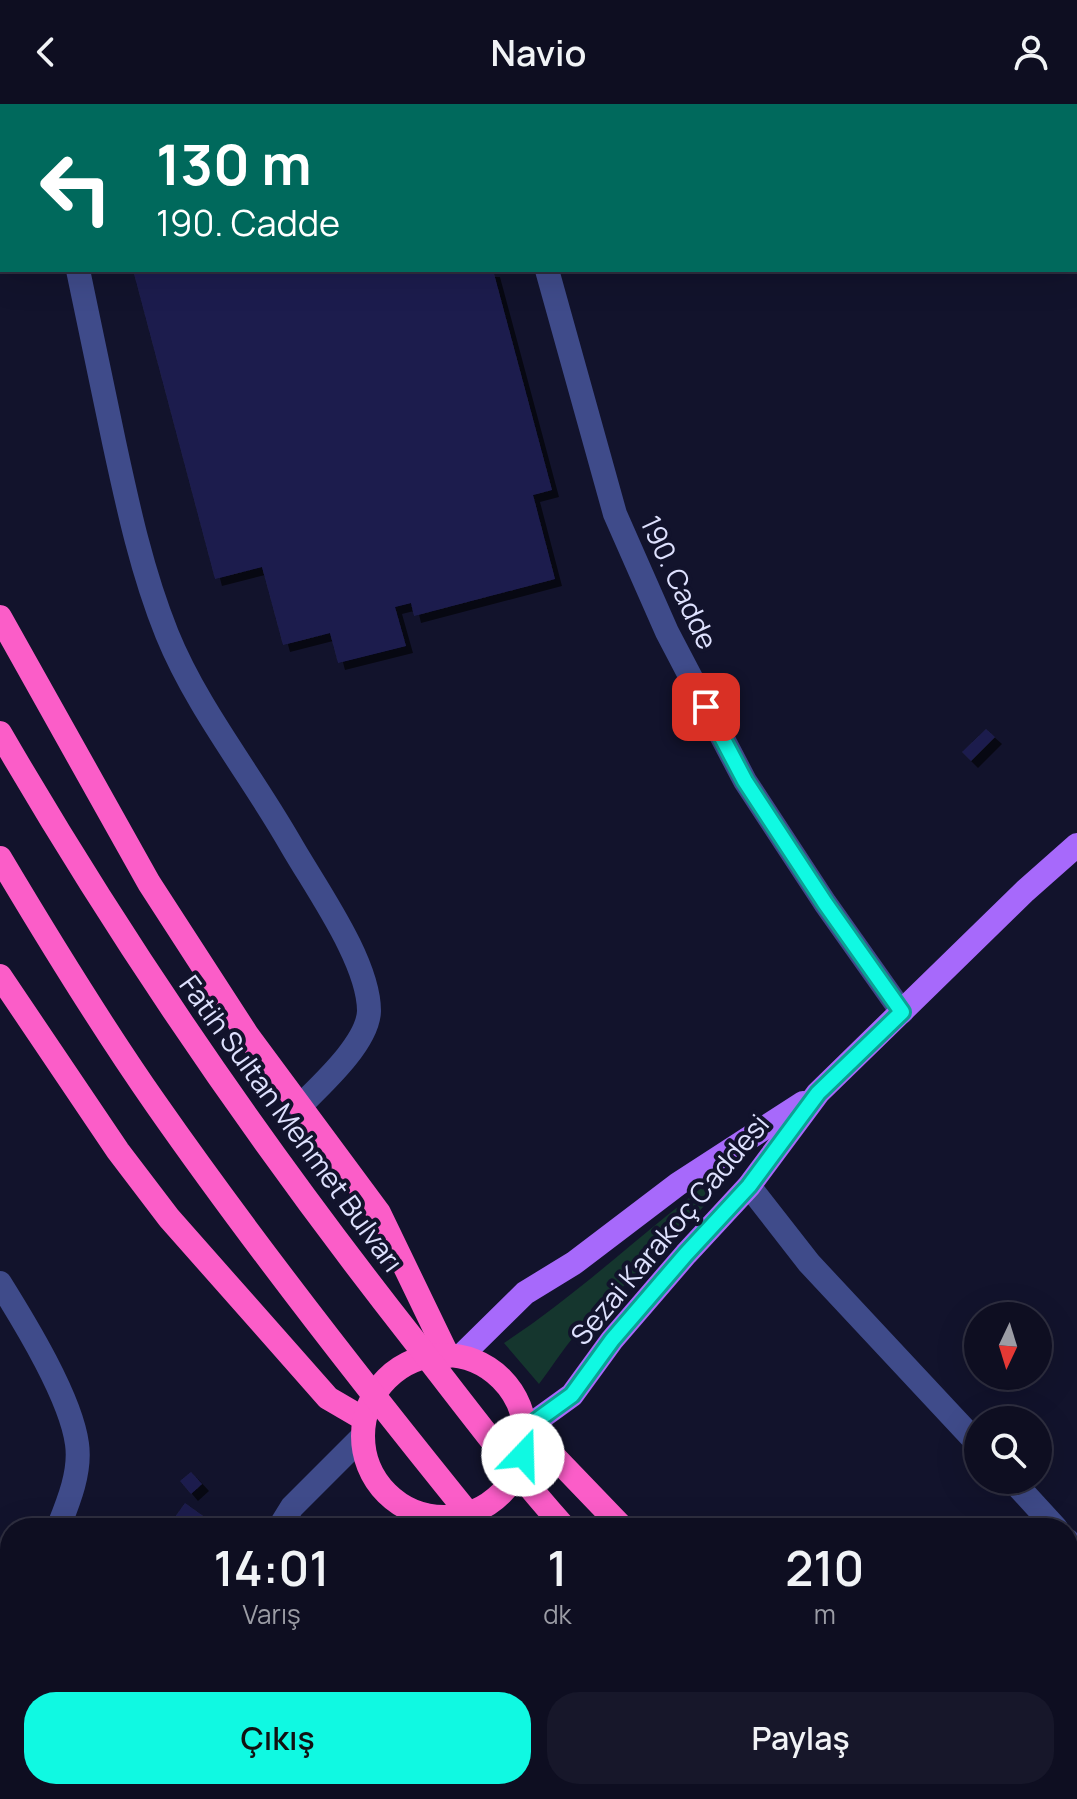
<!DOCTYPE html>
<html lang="tr">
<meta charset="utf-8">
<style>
:root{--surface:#0e0e21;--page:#17172a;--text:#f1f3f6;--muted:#9b9ca5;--line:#2e2e3f;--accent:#10f9e2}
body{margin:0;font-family:Manrope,sans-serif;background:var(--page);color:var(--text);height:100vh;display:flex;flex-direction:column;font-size:30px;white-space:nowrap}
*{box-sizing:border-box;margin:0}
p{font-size:26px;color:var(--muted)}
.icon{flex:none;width:44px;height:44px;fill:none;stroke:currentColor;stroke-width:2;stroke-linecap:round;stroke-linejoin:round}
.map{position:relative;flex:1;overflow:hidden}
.details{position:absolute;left:0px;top:1414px;width:1078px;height:282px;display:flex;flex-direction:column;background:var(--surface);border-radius:32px 32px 0 0;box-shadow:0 8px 32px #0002,0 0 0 2px var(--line)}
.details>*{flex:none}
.guide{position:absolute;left:0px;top:0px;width:1078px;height:168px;box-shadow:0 8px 32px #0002,0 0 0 2px var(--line);background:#00695c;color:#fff;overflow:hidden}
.needle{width:52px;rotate:184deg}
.buttons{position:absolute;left:964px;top:1198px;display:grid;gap:16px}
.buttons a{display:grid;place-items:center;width:88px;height:88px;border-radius:50%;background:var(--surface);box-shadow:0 8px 32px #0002,0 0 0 2px var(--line);font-size:40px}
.pin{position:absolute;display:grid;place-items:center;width:68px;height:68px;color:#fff;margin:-34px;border-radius:16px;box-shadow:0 4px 12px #0006}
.me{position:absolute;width:88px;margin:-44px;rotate:21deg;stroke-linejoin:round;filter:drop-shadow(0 0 6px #0008)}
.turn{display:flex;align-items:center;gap:28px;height:168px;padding:0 24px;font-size:36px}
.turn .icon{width:104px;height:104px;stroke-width:2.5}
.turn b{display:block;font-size:56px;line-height:68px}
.eta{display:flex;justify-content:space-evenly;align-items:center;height:136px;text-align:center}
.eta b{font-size:48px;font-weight:600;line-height:56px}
.button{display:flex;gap:16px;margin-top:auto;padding:16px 24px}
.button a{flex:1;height:92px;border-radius:32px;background:var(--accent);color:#111;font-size:32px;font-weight:600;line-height:92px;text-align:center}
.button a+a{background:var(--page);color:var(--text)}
header{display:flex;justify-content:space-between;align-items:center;height:104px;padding:0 24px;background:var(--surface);font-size:36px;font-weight:600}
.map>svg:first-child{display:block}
.green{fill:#15362e}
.building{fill:#1f1f4d;filter:url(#shadow)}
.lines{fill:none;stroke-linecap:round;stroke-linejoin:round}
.minor{stroke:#3f4b8a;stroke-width:24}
.major{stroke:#a769fb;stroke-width:24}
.highway{stroke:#fb5dc8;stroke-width:24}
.highway-bridge{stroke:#fb5dc8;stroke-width:24}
.route-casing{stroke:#0aa293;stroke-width:20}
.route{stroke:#10f9e2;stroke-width:14}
.labels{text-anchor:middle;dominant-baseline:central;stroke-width:8;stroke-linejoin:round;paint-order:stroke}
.street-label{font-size:28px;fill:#dee1fe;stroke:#12132c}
</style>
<header><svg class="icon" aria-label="back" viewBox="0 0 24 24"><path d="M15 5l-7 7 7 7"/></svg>Navio<svg class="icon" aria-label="person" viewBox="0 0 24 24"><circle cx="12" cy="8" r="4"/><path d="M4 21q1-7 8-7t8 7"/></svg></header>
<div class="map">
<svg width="1077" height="1695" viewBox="0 0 1077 1695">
<defs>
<filter id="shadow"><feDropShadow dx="7" dy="7" stdDeviation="0" flood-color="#0009"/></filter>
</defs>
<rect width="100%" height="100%" fill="#12132c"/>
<!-- green -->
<path class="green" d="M734,1060C696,1124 634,1168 584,1221C567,1239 554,1260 539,1280L504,1239C586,1185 655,1116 734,1060Z"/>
<!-- building -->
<g class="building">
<polygon points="133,166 493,166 552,386 533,391 555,475 414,512 411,499 395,503 406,542 338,559 330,529 283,541 262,463 215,475"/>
<polygon points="986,625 995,633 971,657 962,648"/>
<polygon points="191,1368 202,1380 191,1390 180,1377"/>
<polygon points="185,1399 213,1419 209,1424 167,1424"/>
</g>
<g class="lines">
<!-- minor -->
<g class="minor">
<polyline points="500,0 500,2"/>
<path d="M78,166C90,223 102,281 114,338C128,403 142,468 167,530C197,604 250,669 290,739C315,783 369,857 369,907C368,939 321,981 299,1003"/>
<polyline points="547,166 615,410 667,528 745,677 825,799 902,908"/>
<polyline points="749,1082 809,1159 978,1340"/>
<path d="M0,1179C25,1219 71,1294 77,1340C81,1368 68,1399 58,1424"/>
<polyline points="1012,1376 1056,1424"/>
<polyline points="279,1424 292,1403 363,1332"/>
<polyline points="417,1424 425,1411"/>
<polyline points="1068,1437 1077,1447"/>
<polyline points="0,1483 10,1474"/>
<polyline points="207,1686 214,1695"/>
<polyline points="44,1695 53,1686"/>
<polyline points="127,1695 136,1686"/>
</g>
<!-- major -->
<g class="major">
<polyline points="461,1252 525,1189 574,1159 678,1080 803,999"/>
<polyline points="525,1325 572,1291 612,1236 686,1150 749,1082 818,989 1025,787 1077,741"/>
</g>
<!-- highway -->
<g class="highway">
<polyline points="0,513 149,779 248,932 379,1109 448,1252"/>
<polyline points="0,872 118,1047 169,1114 328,1294 364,1315"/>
<circle cx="444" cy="1332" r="81"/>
<polyline points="525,1333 547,1345 623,1424"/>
<polyline points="630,1686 638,1695"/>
<polyline points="706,1686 714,1695"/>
<polyline points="804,1686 812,1695"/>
<polyline points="870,1686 879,1695"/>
</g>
<!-- highway-bridge -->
<g class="highway-bridge">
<path d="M0,629C123,841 262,1043 413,1235C462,1298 511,1364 565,1424"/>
<path d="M0,754C50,838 100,920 156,1000C258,1146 368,1286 480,1424"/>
</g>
</g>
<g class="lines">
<defs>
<polyline id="route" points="523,1351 525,1325 572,1291 612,1236 686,1150 749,1082 818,989 902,908 825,799 745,677 706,603"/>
</defs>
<!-- route casing -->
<use href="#route" class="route-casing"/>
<!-- route -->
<use href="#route" class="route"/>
</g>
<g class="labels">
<!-- street labels -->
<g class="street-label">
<text transform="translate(680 478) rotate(65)">190. Cadde</text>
<text transform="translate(292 1019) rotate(54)">Fatih Sultan Mehmet Bulvarı</text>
<text transform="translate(669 1125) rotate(-50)">Sezai Karakoç Caddesi</text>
</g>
</g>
</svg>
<div class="buttons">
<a><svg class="needle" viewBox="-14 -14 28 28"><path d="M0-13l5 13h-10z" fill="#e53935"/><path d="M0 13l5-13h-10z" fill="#9b9ca5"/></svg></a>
<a><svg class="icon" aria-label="search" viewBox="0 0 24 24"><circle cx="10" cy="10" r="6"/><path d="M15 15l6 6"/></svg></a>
</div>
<div class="pin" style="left:706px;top:603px;background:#d93025"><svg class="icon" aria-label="arrive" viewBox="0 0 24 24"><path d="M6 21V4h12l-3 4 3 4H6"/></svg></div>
<svg class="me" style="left:523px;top:1351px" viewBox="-20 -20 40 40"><circle r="19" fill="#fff"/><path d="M0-13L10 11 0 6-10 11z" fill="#10f9e2"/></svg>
<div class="guide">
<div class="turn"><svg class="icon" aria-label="left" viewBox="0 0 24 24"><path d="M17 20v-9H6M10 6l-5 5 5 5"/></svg><div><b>130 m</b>190. Cadde</div></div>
</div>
<section class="details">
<div class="eta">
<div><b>14:01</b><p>Varış</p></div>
<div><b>1</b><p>dk</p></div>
<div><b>210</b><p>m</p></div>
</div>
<div class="button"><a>Çıkış</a><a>Paylaş</a></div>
</section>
</div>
